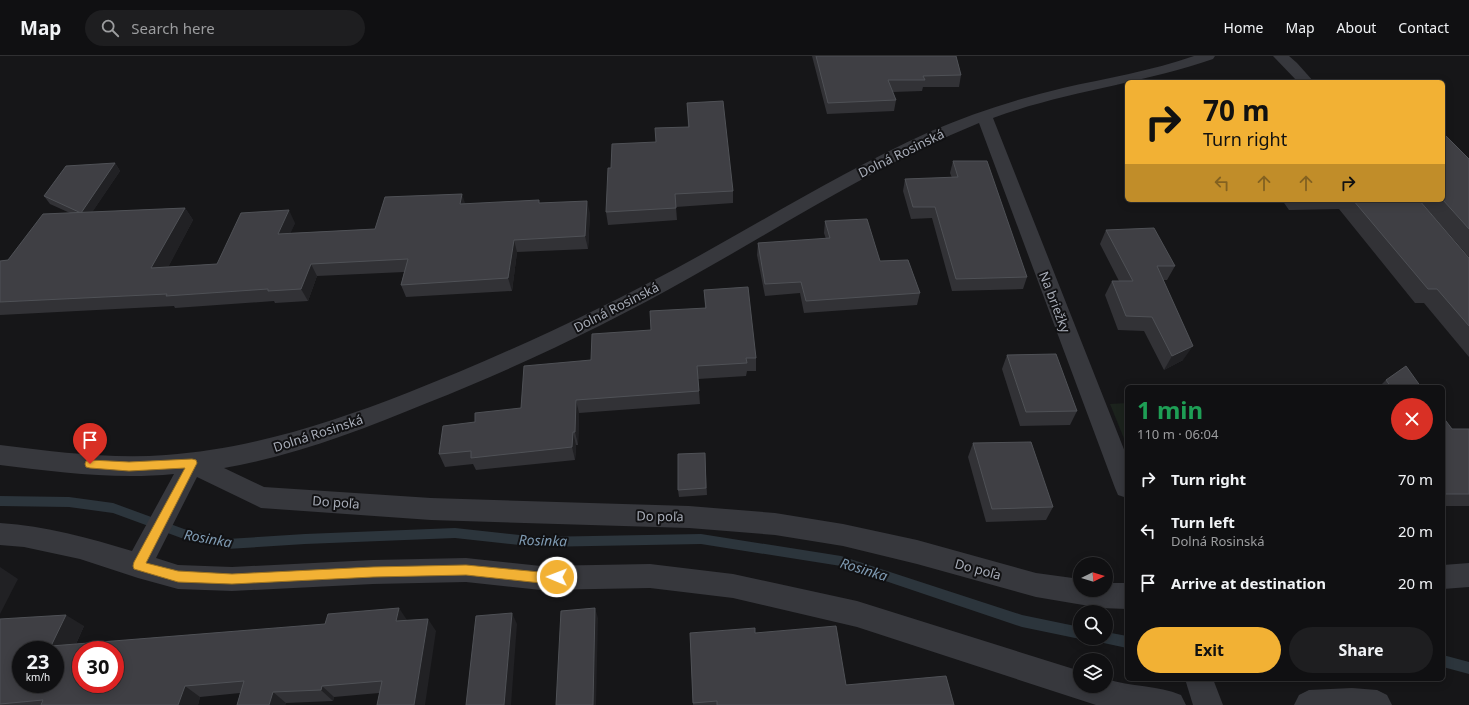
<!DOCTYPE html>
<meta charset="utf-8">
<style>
:root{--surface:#101012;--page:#1e1e20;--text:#f1f3f6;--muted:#9c9d9f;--line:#303032;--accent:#f2b134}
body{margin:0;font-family:"Noto Sans",sans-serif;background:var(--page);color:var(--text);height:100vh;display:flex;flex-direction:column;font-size:15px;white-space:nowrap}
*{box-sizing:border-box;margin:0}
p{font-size:13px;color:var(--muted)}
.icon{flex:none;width:22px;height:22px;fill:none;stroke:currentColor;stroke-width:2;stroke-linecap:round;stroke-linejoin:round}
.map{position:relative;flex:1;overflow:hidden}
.panel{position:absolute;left:1125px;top:329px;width:320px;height:296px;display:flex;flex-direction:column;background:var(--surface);border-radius:6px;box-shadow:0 2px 10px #0003,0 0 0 1px var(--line)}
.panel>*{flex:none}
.hud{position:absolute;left:1125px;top:24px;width:320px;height:122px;border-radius:6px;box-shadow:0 2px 10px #0003,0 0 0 1px var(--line);background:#f2b134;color:#111;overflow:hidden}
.needle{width:26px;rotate:85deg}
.buttons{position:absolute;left:1073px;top:501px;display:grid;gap:8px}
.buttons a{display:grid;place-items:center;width:40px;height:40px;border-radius:50%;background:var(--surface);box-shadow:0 2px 10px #0003,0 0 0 1px var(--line);font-size:20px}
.speed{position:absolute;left:12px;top:585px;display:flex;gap:8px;font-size:20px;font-weight:700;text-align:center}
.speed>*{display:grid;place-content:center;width:52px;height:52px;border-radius:50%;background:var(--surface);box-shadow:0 2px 10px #0003,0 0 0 1px var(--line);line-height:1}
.speed small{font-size:10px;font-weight:400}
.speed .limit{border:6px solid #d22;background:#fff;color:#111}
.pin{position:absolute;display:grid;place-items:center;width:34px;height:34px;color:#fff;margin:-41px -17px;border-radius:50% 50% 50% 0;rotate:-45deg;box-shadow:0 0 4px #0007}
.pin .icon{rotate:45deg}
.me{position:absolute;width:44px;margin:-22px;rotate:271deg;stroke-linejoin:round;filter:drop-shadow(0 0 3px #0008)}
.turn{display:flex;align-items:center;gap:14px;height:84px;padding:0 12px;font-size:18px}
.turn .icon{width:52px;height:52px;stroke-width:2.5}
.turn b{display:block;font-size:28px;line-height:34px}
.lanes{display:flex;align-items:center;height:38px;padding:0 12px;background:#0003;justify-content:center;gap:20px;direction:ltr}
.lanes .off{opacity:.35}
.round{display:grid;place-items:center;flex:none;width:42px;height:42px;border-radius:21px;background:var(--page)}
.summary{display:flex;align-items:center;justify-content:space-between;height:68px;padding:0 12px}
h1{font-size:24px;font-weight:700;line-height:30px;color:#1e9e55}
.primary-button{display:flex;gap:8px;margin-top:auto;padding:8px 12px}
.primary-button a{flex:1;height:46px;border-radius:24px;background:var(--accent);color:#111;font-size:16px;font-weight:700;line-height:46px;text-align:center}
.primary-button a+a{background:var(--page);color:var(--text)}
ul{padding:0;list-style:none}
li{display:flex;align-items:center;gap:12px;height:52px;padding:0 12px}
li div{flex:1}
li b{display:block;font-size:15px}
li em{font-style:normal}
header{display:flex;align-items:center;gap:24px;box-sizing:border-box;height:56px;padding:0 20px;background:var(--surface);border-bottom:1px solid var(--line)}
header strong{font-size:19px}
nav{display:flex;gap:22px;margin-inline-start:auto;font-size:14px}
.search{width:280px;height:36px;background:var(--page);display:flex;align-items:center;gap:10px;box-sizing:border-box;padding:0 14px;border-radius:22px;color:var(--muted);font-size:15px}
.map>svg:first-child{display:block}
.green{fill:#1c231d}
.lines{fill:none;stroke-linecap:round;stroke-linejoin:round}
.stream{fill:#2c353c;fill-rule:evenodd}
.minor{fill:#37383d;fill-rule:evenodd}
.wall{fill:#323236}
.shaded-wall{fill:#212124}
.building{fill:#3f3f44;stroke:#4f5156;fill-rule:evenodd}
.route{fill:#f2b134;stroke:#9d7322}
.labels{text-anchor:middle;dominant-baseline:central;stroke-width:4;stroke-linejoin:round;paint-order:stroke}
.street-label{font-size:13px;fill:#a8adb8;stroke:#111113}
.water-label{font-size:14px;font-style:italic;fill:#7f9bb3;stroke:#111113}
</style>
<header>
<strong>Map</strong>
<div class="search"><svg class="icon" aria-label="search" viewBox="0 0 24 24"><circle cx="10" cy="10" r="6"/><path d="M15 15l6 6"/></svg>Search here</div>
<nav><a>Home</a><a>Map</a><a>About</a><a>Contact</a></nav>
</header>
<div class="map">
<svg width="1469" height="649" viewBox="0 0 1469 649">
<rect width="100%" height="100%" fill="#161618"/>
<!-- green -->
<polygon class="green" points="1127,347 1127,390 1110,348"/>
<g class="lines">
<!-- stream -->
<g class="stream">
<polygon points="0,440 69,441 113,447 184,473 227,483 305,478 455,472 538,481 701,478 841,500 1022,559 1080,571 1080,582 1083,582 1080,583 1022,571 841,510 701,488 538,491 455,482 305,488 227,493 184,483 113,457 69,451 0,450"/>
<polygon points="1106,576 1127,580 1127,592 1099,586 1097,582 1106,582"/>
<polygon points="1443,599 1469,606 1469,618 1443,611"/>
</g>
<!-- minor -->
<g class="minor">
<path d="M1194,0H1215L1213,3C1141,28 1066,35 993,62L1127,401V442L1118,439L1115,432L979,67C878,108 786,168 691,221C606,269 518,311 427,347C362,374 294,400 224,412L264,431L431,442L689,450L775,457L843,468L917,484L1036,517L1080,523V534H1106V527H1127V553L1101,552L1036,541L917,508L843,490L775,479L689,472L431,464L261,452L197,421L156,502L178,509L232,511L373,504L466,502L541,510L650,508L733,518L857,545L1080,615V630H1106V623C1131,631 1158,629 1181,639L1186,649H1096L857,571L733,542L650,532L541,534L466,526L373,528L232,535L178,533L138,522L80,503L24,491L0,489V467C46,470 89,482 132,495L174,418C116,424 57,416 0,409V389C55,396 111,403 166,399C250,393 330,367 407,337C499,301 589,259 675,213C760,167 841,116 929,76C973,57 1017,43 1063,32C1107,22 1151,15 1194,0Z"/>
<polygon points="1273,0 1289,0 1297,7 1314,26 1298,26"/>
<polygon points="1469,507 1469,531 1443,533 1443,509"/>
<polygon points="1185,623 1213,623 1223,649 1193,649"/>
<polygon points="1352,632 1377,634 1387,639 1392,649 1294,649 1299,639 1309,634"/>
</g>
</g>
<!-- wall -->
<g class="wall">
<polygon points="812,0 956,0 961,19 959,31 923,31 922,35 893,36 896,44 894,55 827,58"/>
<polygon points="687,47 733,135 733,147 676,151 677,164 608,169 606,156 656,86 688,71"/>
<polygon points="1469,103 1469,201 1426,152 1469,202 1469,301 1424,247 1415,247 1339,153 1289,154 1282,144 1443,144"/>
<polygon points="953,105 1027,221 1023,233 952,235 932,162 911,163 903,135 905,123 952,122 950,117"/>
<polygon points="115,107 120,115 92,156 185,152 193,164 168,211 217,208 295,167 290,177 375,173 465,148 540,147 590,157 588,193 517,196 512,235 406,241 401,229 404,216 317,220 308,245 275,247 274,245 175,252 174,250 0,259 0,205 8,204 70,157 50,148 44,140"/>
<polygon points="825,165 880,205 920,237 917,249 804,257 800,237 765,240 757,199 758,187 826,183 824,177"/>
<polygon points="1106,174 1175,210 1167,224 1163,224 1183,304 1164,314 1144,275 1118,274 1105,239 1112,225 1119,225 1100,188"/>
<polygon points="704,234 756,302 756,315 747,315 746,320 698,323 700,348 579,357 578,389 576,389 575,404 476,414 473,408 445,411 439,398 475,366 521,352 591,304 651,274 705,252"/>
<polygon points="1007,299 1077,355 1070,369 1020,370 1002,313"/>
<polygon points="1386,324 1421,331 1379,331"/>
<polygon points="1443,361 1452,373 1469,373 1469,450 1443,450"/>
<polygon points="973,387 1053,451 1046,464 986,466 968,401"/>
<polygon points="705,397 707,439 679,441 678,434"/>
<polygon points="0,563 84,570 76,588 407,565 436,575 379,637 334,641 333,645 286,647 285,649 237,649 240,637 200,641 198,649 0,649"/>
<polygon points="690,577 755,577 846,629 954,649 693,649"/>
</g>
<!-- shaded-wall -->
<g class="shaded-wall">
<polygon points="115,107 120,115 87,164 81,157"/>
<polygon points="462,138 466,150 460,148"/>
<polygon points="587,145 590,157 588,193 585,180"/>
<polygon points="185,152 193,164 161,225 151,212"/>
<polygon points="289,154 295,167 285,190 278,178"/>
<polygon points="514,184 517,196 512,235 508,222"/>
<polygon points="311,208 317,220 308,245 301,233"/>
<polygon points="1193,290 1183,304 1164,314 1172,300"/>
<polygon points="576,344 579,357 578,389 575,376"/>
<polygon points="573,376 576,389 575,404 572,391"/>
<polygon points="0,511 18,523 0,558"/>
<polygon points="399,552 407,564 396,565"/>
<polygon points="595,552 598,562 596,649 593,649"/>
<polygon points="512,557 517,568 511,649 504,649"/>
<polygon points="66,559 84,570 70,601 51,590"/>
<polygon points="428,563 436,575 425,649 414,649"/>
<polygon points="185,630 200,641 198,649 178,649"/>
<polygon points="322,630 334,641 333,645 321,634"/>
<polygon points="273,636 286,647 285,649 269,649"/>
</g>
<!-- building -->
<g class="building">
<polygon points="816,0 956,0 961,19 923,20 925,24 888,24 896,44 828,47"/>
<polygon points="723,45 733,135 675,138 676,152 606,156 608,112 611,112 612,88 656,86 655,72 689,71 687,47"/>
<polygon points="1443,77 1469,103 1469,173 1443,144"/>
<polygon points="953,105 987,105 1027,221 956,223 935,151 913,151 905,123 958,121"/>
<polygon points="115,107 81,157 44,140 66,110"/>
<polygon points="462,138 460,148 539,144 539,147 587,145 585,180 514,184 508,222 401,229 408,203 311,208 301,233 268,235 268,233 166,240 167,238 0,246 0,205 8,204 43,158 185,152 151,212 217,208 241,157 289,154 278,178 375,173 385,141"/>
<polygon points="1353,144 1419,144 1469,202 1469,270 1437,233 1428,233"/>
<polygon points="867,163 880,205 908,204 920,237 806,245 801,226 765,228 758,187 830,182 825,165"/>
<polygon points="1154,172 1175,210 1157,210 1193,290 1172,300 1152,261 1126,260 1112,225 1133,225 1106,174"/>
<polygon points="748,231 756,302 746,302 747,307 697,310 699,335 576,344 575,376 573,376 572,391 471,402 471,395 439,398 443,370 475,366 475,357 521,352 524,310 591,304 592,278 651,274 650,255 706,252 704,234"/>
<polygon points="1056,298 1077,355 1026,356 1007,299"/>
<polygon points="1406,310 1421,331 1391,331 1386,324"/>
<polygon points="1443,361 1452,373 1469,373 1469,438 1443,438"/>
<polygon points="1031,386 1053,451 992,453 973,387"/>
<polygon points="705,397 706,432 678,434 678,398"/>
<path d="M399,552L396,565L428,563L414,649H377L382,625L322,630L321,634L273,636L269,649H237L244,625L185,630L178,649H41L43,644L0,648V563L66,559L51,590L325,568L328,558ZM21,594H55V628H21ZM81,594H115V628H81Z"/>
<polygon points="595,552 593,649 556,649 561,555"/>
<polygon points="512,557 504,649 466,649 476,560"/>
<polygon points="836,570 846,629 946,620 954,649 717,649 717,645 693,647 690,577 755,572 755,577"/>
</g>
<!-- route -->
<polygon class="route" points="192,403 196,404 197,407 146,507 178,515 232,518 373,511 466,509 561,518 562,521 561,525 541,527 466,519 373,521 232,528 178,526 134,513 133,510 134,506 185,412 129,415 90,412 86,411 85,408 86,405 90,404 129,406"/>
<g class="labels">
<!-- street labels -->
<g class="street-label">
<text transform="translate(901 97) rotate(-26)">Dolná Rosinská</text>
<text transform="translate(1055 246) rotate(69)">Na briežky</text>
<text transform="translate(616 251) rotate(-27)">Dolná Rosinská</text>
<text transform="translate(318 377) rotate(-18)">Dolná Rosinská</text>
<text transform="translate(336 446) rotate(4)">Do poľa</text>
<text transform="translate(660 460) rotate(1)">Do poľa</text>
<text transform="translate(978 513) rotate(15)">Do poľa</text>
</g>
<!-- water labels -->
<g class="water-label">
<text transform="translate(208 482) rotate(10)">Rosinka</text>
<text transform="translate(543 484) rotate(2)">Rosinka</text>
<text transform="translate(864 513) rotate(17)">Rosinka</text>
</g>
</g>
</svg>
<div class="buttons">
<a><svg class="needle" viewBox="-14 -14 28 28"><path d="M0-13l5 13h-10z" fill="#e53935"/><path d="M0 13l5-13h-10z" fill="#9c9d9f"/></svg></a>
<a><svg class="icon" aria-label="search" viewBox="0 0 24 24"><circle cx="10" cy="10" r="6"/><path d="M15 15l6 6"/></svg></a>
<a><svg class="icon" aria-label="layers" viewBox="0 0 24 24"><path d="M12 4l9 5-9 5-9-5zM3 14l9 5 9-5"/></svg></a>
</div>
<div class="speed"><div>23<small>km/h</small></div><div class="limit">30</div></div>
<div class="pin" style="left:90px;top:408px;background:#d93025"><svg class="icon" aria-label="arrive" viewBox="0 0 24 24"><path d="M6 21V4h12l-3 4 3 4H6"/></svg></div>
<svg class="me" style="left:557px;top:521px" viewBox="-20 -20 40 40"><circle r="17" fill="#f2b134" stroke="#fff" stroke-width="3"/><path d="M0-11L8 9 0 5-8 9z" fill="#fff"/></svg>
<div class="hud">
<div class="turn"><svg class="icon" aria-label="right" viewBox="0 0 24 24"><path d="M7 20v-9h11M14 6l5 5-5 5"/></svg><div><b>70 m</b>Turn right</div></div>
<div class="lanes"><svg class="icon off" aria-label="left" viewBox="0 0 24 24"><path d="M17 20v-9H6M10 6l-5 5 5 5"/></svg><svg class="icon off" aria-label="ahead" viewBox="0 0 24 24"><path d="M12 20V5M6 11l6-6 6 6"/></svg><svg class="icon off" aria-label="ahead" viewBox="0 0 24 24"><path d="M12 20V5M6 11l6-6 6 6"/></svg><svg class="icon" aria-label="right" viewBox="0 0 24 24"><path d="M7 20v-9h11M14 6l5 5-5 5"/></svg></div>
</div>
<section class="panel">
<div class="summary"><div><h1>1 min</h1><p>110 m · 06:04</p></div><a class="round" style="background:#d93025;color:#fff"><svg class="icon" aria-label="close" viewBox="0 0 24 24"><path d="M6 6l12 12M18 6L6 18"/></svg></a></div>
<ul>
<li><svg class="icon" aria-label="right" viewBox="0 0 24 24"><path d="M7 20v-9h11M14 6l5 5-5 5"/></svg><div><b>Turn right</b></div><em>70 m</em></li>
<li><svg class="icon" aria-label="left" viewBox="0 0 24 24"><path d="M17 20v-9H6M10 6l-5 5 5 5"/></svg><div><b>Turn left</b><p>Dolná Rosinská</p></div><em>20 m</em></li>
<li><svg class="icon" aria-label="arrive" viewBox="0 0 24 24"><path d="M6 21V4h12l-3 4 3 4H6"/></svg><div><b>Arrive at destination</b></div><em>20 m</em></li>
</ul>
<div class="primary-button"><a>Exit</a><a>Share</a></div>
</section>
</div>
